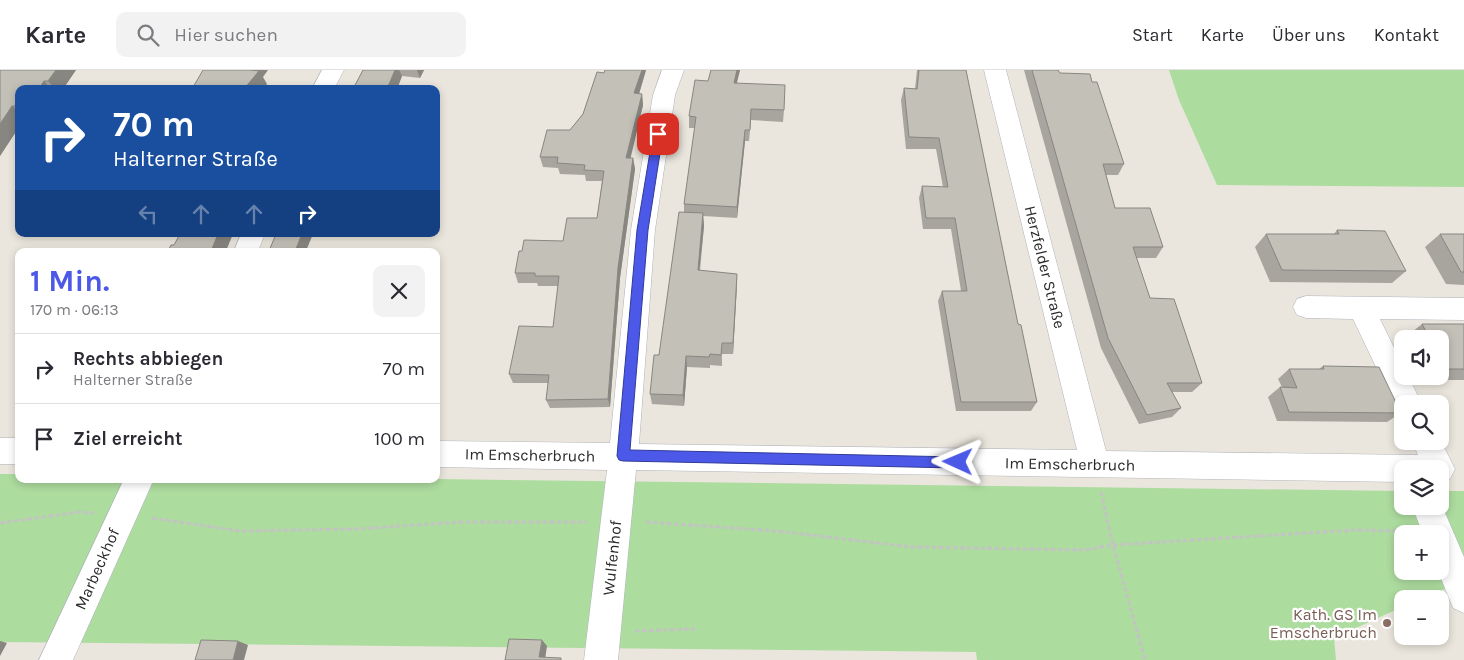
<!DOCTYPE html>
<html lang="de">
<meta charset="utf-8">
<style>
:root{--surface:#fff;--page:#f2f2f3;--text:#2b2b33;--muted:#7c7c81;--line:#e1e1e2;--accent:#4c59e8}
body{margin:0;font-family:Karla,sans-serif;background:var(--page);color:var(--text);height:100vh;display:flex;flex-direction:column;font-size:19px;white-space:nowrap}
*{box-sizing:border-box;margin:0}
p{font-size:16px;color:var(--muted)}
.icon{flex:none;width:28px;height:28px;fill:none;stroke:currentColor;stroke-width:2;stroke-linecap:round;stroke-linejoin:round}
.map{position:relative;flex:1;overflow:hidden}
.side{position:absolute;left:15px;top:178px;width:425px;height:235px;display:flex;flex-direction:column;background:var(--surface);border-radius:10px;box-shadow:0 2px 8px #0003}
.side>*{flex:none}
.hud{position:absolute;left:15px;top:15px;width:425px;height:152px;border-radius:10px;box-shadow:0 2px 8px #0003;background:#1a4fa0;color:#fff;overflow:hidden}
.buttons{position:absolute;left:1394px;top:260px;display:grid;gap:10px}
.buttons a{display:grid;place-items:center;width:55px;height:55px;border-radius:10px;background:var(--surface);box-shadow:0 2px 8px #0003;font-size:25px}
.pin{position:absolute;display:grid;place-items:center;width:42px;height:42px;color:#fff;margin:-21px;border-radius:10px;box-shadow:0 2px 8px #0006}
.me{position:absolute;width:55px;margin:-28px;rotate:271deg;stroke-linejoin:round;filter:drop-shadow(0 0 4px #0008)}
.turn{display:flex;align-items:center;gap:18px;height:105px;padding:0 15px;font-size:22px}
.turn .icon{width:65px;height:65px;stroke-width:2.5}
.turn b{display:block;font-size:35px;line-height:42px}
.lanes{display:flex;align-items:center;height:48px;padding:0 15px;background:#0003;justify-content:center;gap:25px;direction:ltr}
.lanes .off{opacity:.35}
.round{display:grid;place-items:center;flex:none;width:52px;height:52px;border-radius:10px;background:var(--page)}
.headline{display:flex;align-items:center;justify-content:space-between;height:85px;padding:0 15px}
h1{font-size:30px;font-weight:700;line-height:38px;color:var(--accent)}
ul{padding:0;list-style:none}
li{display:flex;align-items:center;gap:15px;height:70px;padding:0 15px;border-top:1px solid var(--line)}
li div{flex:1}
li b{display:block;font-size:19px}
li em{font-style:normal}
header{display:flex;align-items:center;gap:30px;box-sizing:border-box;height:70px;padding:0 25px;background:var(--surface);border-bottom:1px solid var(--line)}
header strong{font-size:24px}
nav{display:flex;gap:28px;margin-inline-start:auto;font-size:18px}
.search{width:350px;height:45px;background:var(--page);display:flex;align-items:center;gap:12px;box-sizing:border-box;padding:0 18px;border-radius:10px;color:var(--muted);font-size:19px}
.map>svg:first-child{display:block}
.green{fill:#addc9f;fill-rule:evenodd}
.lines{fill:none;stroke-linecap:round;stroke-linejoin:round}
.minor-casing{stroke:#b0b2bc;stroke-width:1}
.path{stroke:#c3c3c3;stroke-width:3;stroke-dasharray:4.5 2.5;stroke-linecap:butt}
.minor{fill:#fff;fill-rule:evenodd}
.wall{fill:#a8a59e}
.shaded-wall{fill:#888681}
.building{fill:#c3c0b8;stroke:#888681}
.route{fill:#4c59e8;stroke:#313a97}
.education-dot{fill:#8d6e63;stroke:#fff;stroke-width:2}
.labels{text-anchor:middle;dominant-baseline:central;stroke-width:4.5;stroke-linejoin:round;paint-order:stroke}
.street-label{font-size:16px;fill:#2a2a2a;stroke:#fff}
.education-label{font-size:16px;fill:#785e54;stroke:#fff;text-anchor:end}
</style>
<header>
<strong>Karte</strong>
<div class="search"><svg class="icon" aria-label="search" viewBox="0 0 24 24"><circle cx="10" cy="10" r="6"/><path d="M15 15l6 6"/></svg>Hier suchen</div>
<nav><a>Start</a><a>Karte</a><a>Über uns</a><a>Kontakt</a></nav>
</header>
<div class="map">
<svg width="1464" height="590" viewBox="0 0 1464 590">
<rect width="100%" height="100%" fill="#eae6dd"/>
<!-- green -->
<g class="green">
<polygon points="1169,0 1464,0 1464,117 1217,115 1179,30"/>
<path d="M0,404H19V409H435L1402,421V436H1440V421H1464V520L1445,519L1422,529H1402V537L1334,568L1336,590H977L976,582L0,572ZM1402,464H1440V501H1402Z"/>
</g>
<g class="lines">
<defs>
<g id="minor">
<polygon points="322,0 344,0 334,19 312,19"/>
<polygon points="662,0 684,0 675,25 655,160 639,374 1077,380 984,0 1006,0 1106,381 1418,385 1412,371 1440,371 1440,369 1455,399 1450,409 1440,413 1440,399 1402,399 1402,412 636,400 618,590 584,590 607,400 436,397 436,371 610,373 631,160 653,25"/>
<polygon points="241,164 265,164 258,181 234,181"/>
<polygon points="1306,226 1464,228 1464,250 1380,249 1402,294 1402,306 1408,306 1422,334 1402,334 1402,344 1398,343 1353,249 1306,248 1297,245 1293,237 1297,229"/>
<rect x="0" y="368" width="19" height="26"/>
<polygon points="124,409 154,409 73,590 39,590"/>
<polygon points="1440,431 1464,487 1464,543 1453,538 1438,501 1440,501 1440,464 1423,464 1412,436 1440,436"/>
</g>
</defs>
<!-- minor casing -->
<use href="#minor" class="minor-casing"/>
<!-- path -->
<g class="path">
<polyline points="1101,422 1113,475 1145,590"/>
<polyline points="152,448 240,461 356,459 461,452 587,452"/>
<polyline points="646,452 777,461 912,477 1084,480 1113,475 1355,460 1407,461"/>
<polyline points="0,453 80,442 94,443"/>
<polyline points="635,561 695,559"/>
</g>
<!-- minor -->
<use href="#minor" class="minor"/>
</g>
<!-- wall -->
<g class="wall">
<polygon points="0,0 76,0 63,19 19,19 19,57 0,86"/>
<polygon points="363,0 424,0 420,8 402,6 397,19 353,19"/>
<polygon points="646,0 639,24 642,24 643,35 630,88 633,88 635,99 620,208 610,337 550,338 546,330 548,313 513,313 509,304 553,257 558,216 538,216 537,213 518,213 515,203 522,181 563,171 597,148 602,111 586,111 585,105 560,104 558,98 543,97 540,87 570,60 583,44 604,3"/>
<polygon points="711,0 740,0 736,13 784,40 783,52 751,50 749,71 745,71 737,148 703,146 704,156 700,201 737,204 733,284 722,284 722,296 710,295 710,298 687,297 684,336 652,334 650,324 659,285 684,142 684,134 695,58 689,58 689,46 708,11"/>
<polygon points="917,0 966,0 1018,254 1037,332 1031,341 956,341 938,231 942,221 961,221 951,159 923,159 919,128 922,116 943,117 936,79 906,79 901,30 904,18 915,19"/>
<polygon points="1024,0 1058,0 1060,3 1124,94 1118,105 1106,105 1115,138 1163,177 1156,188 1136,188 1150,228 1202,313 1192,322 1172,322 1181,338 1172,347 1139,354 1101,278"/>
<polygon points="1337,160 1406,201 1392,213 1270,212 1255,177 1266,164 1334,164"/>
<polygon points="1440,164 1464,164 1464,215 1446,214 1425,177"/>
<polygon points="1422,254 1464,254 1464,310 1429,310 1427,306 1440,306 1440,269 1408,269 1407,266"/>
<polygon points="1323,296 1401,343 1387,352 1277,351 1268,327 1280,317 1282,317 1278,309 1289,299 1319,299"/>
</g>
<!-- shaded-wall -->
<g class="shaded-wall">
<polygon points="56,0 76,0 63,19 55,19 48,11"/>
<polygon points="251,0 268,0 263,7 267,14 263,19 244,19"/>
<polygon points="395,0 399,0 402,6 397,19 387,19"/>
<polygon points="417,0 424,0 420,8"/>
<polygon points="642,0 646,0 636,34 634,23"/>
<polygon points="737,0 740,0 734,25 734,13"/>
<polygon points="44,11 51,19 39,19"/>
<polygon points="642,24 643,35 628,99 626,88"/>
<polygon points="12,36 19,42 19,57 0,86 0,54"/>
<polygon points="745,60 745,71 737,148 737,137"/>
<polygon points="633,88 635,99 620,208 610,337 608,329 618,198"/>
<polygon points="703,143 704,156 698,212 698,200"/>
<polygon points="218,164 233,164 226,181 211,181"/>
<polygon points="302,164 313,164 306,181 295,181"/>
<polygon points="737,204 737,216 733,284 733,273"/>
<polygon points="686,286 687,297 684,336 683,325"/>
<polygon points="542,570 547,576 545,590 539,587"/>
<polygon points="0,571 7,573 0,586"/>
<polygon points="238,571 248,575 244,590 233,590"/>
</g>
<!-- building -->
<g class="building">
<polygon points="0,0 56,0 48,11 44,11 39,19 19,19 19,36 12,36 0,54"/>
<polygon points="203,0 251,0 259,1 244,19 192,19"/>
<polygon points="363,0 395,0 387,19 353,19"/>
<polygon points="605,0 642,0 634,23 642,24 626,88 633,88 618,198 608,329 546,330 549,305 509,304 519,256 553,257 559,206 535,206 535,203 515,203 519,181 522,181 524,170 563,171 567,148 597,148 604,101 584,100 585,95 557,93 558,87 540,87 547,60 570,60 583,44 597,2 604,3"/>
<polygon points="711,0 737,0 734,13 785,15 784,40 751,39 750,60 745,60 737,137 684,134 696,47 689,46 695,10 708,11"/>
<polygon points="919,0 966,0 1018,254 1021,255 1037,332 961,332 942,221 967,221 955,148 926,148 922,116 948,117 939,68 909,67 904,18 917,19"/>
<polygon points="1032,0 1058,0 1060,3 1090,4 1092,12 1097,12 1124,94 1103,94 1115,138 1150,138 1163,177 1133,177 1150,228 1174,229 1202,313 1167,313 1181,338 1147,345 1108,268"/>
<polygon points="679,142 703,143 698,200 737,204 733,273 722,273 721,285 710,284 709,287 686,286 683,325 650,324 654,285 659,285"/>
<polygon points="1337,160 1385,161 1406,201 1282,200 1266,164 1339,164"/>
<polygon points="180,164 218,164 211,181 168,181 171,175 174,175"/>
<polygon points="276,164 302,164 295,181 269,181"/>
<polygon points="1440,164 1464,164 1464,202 1461,202"/>
<polygon points="1422,254 1464,254 1464,299 1445,299 1440,289 1440,269 1430,269"/>
<polygon points="1323,296 1379,297 1401,343 1289,342 1280,317 1297,318 1289,299 1324,299"/>
<polygon points="509,569 542,570 539,587 561,588 561,590 505,590"/>
<polygon points="201,570 238,571 233,590 195,590"/>
</g>
<!-- route -->
<polygon class="route" points="658,60 663,64 648,160 630,380 958,387 962,388 964,392 962,396 958,398 623,391 619,390 617,386 637,160 653,64"/>
<!-- markers -->
<circle class="education-dot" cx="1387" cy="553" r="5"/>
<g class="labels">
<!-- street labels -->
<g class="street-label">
<text transform="translate(1045 197) rotate(76)">Herzfelder Straße</text>
<text transform="translate(530 385) rotate(1)">Im Emscherbruch</text>
<text transform="translate(1070 394) rotate(1)">Im Emscherbruch</text>
<text transform="translate(612 488) rotate(-84)">Wulfenhof</text>
<text transform="translate(97 499) rotate(-66)">Marbeckhof</text>
</g>
<!-- education labels -->
<g class="education-label">
<text x="1377" y="544">Kath. GS Im<tspan x="1377" dy="18">Emscherbruch</tspan></text>
</g>
</g>
</svg>
<div class="buttons">
<a><svg class="icon" aria-label="sound" viewBox="0 0 24 24"><path d="M4 9h4l5-4v14l-5-4H4zM17 9q2 3 0 6"/></svg></a>
<a><svg class="icon" aria-label="search" viewBox="0 0 24 24"><circle cx="10" cy="10" r="6"/><path d="M15 15l6 6"/></svg></a>
<a><svg class="icon" aria-label="layers" viewBox="0 0 24 24"><path d="M12 4l9 5-9 5-9-5zM3 14l9 5 9-5"/></svg></a>
<a>+</a>
<a>−</a>
</div>
<div class="pin" style="left:658px;top:64px;background:#d93025"><svg class="icon" aria-label="arrive" viewBox="0 0 24 24"><path d="M6 21V4h12l-3 4 3 4H6"/></svg></div>
<svg class="me" style="left:958px;top:392px" viewBox="-20 -20 40 40"><path d="M0-17L14 15 0 8-14 15z" fill="#4c59e8" stroke="#fff" stroke-width="4"/></svg>
<div class="hud">
<div class="turn"><svg class="icon" aria-label="right" viewBox="0 0 24 24"><path d="M7 20v-9h11M14 6l5 5-5 5"/></svg><div><b>70 m</b>Halterner Straße</div></div>
<div class="lanes"><svg class="icon off" aria-label="left" viewBox="0 0 24 24"><path d="M17 20v-9H6M10 6l-5 5 5 5"/></svg><svg class="icon off" aria-label="ahead" viewBox="0 0 24 24"><path d="M12 20V5M6 11l6-6 6 6"/></svg><svg class="icon off" aria-label="ahead" viewBox="0 0 24 24"><path d="M12 20V5M6 11l6-6 6 6"/></svg><svg class="icon" aria-label="right" viewBox="0 0 24 24"><path d="M7 20v-9h11M14 6l5 5-5 5"/></svg></div>
</div>
<section class="side">
<div class="headline"><div><h1>1 Min.</h1><p>170 m · 06:13</p></div><a class="round"><svg class="icon" aria-label="close" viewBox="0 0 24 24"><path d="M6 6l12 12M18 6L6 18"/></svg></a></div>
<ul>
<li><svg class="icon" aria-label="right" viewBox="0 0 24 24"><path d="M7 20v-9h11M14 6l5 5-5 5"/></svg><div><b>Rechts abbiegen</b><p>Halterner Straße</p></div><em>70 m</em></li>
<li><svg class="icon" aria-label="arrive" viewBox="0 0 24 24"><path d="M6 21V4h12l-3 4 3 4H6"/></svg><div><b>Ziel erreicht</b></div><em>100 m</em></li>
</ul>
</section>
</div>
